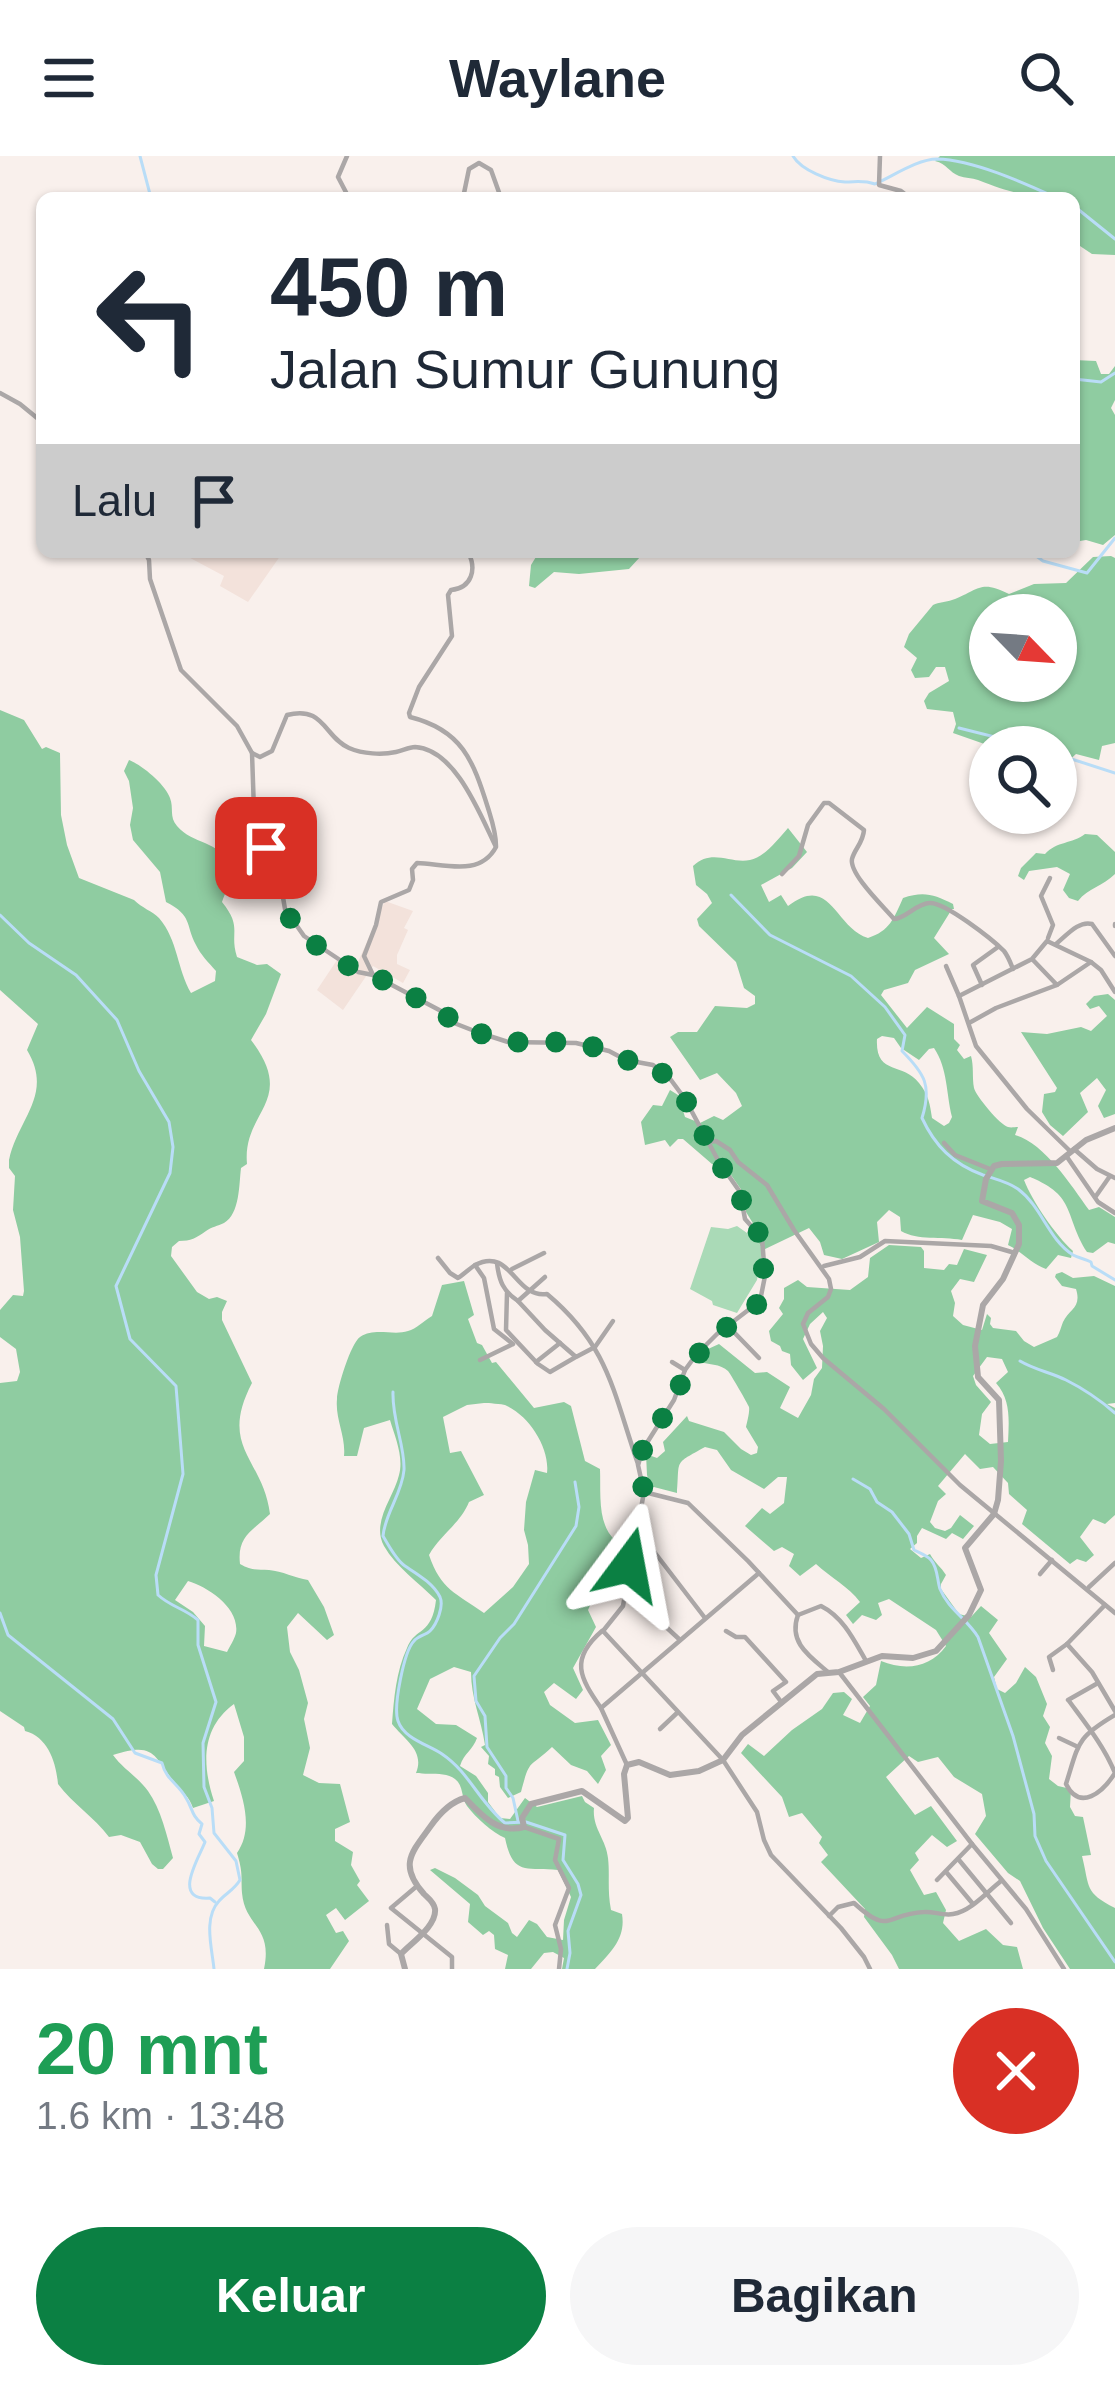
<!DOCTYPE html>
<html lang="id">
<meta charset="utf-8">
<style>
:root{--surface:#fff;--page:#f6f6f7;--text:#1f2937;--muted:#747a83;--accent:#0b8043}
body{margin:0;font-family:Arial,sans-serif;background:var(--page);color:var(--text);height:100vh;display:flex;flex-direction:column;font-size:45px;white-space:nowrap}
*{box-sizing:border-box;margin:0}
p{font-size:39px;color:var(--muted)}
.icon{flex:none;width:66px;height:66px;fill:none;stroke:currentColor;stroke-width:2;stroke-linecap:round;stroke-linejoin:round}
.map{position:relative;height:1813px;overflow:hidden}
.panel{display:flex;flex-direction:column;background:var(--surface);flex:1}
.panel>*{flex:none}
.top-card{position:absolute;left:36px;top:36px;width:1044px;height:366px;border-radius:18px;box-shadow:0 3px 9px #0004;background:#fff;color:var(--text);overflow:hidden}
.needle{width:78px;rotate:115deg}
.controls{position:absolute;left:969px;top:438px;display:grid;gap:24px}
.controls a{display:grid;place-items:center;width:108px;height:108px;border-radius:50%;background:var(--surface);box-shadow:0 3px 9px #0004;font-size:60px}
.pin{position:absolute;display:grid;place-items:center;width:102px;height:102px;color:#fff;margin:-51px;border-radius:24px;box-shadow:0 6px 18px #0006}
.me{position:absolute;width:132px;margin:-66px;rotate:13deg;stroke-linejoin:round;filter:drop-shadow(0 0 9px #0008)}
.turn{display:flex;align-items:center;gap:42px;height:252px;padding:0 36px;font-size:54px}
.turn .icon{width:156px;height:156px;stroke-width:2.5}
.turn b{display:block;font-size:84px;line-height:102px}
.then{display:flex;align-items:center;height:114px;padding:0 36px;background:#0003;gap:24px;font-size:45px}
.round{display:grid;place-items:center;flex:none;width:126px;height:126px;border-radius:63px;background:var(--page)}
.headline{display:flex;align-items:center;justify-content:space-between;height:204px;padding:0 36px}
h1{font-size:72px;font-weight:700;line-height:90px;color:#1e9e55}
.cta{display:flex;gap:24px;margin-top:auto;padding:24px 36px}
.cta a{flex:1;height:138px;border-radius:72px;background:var(--accent);color:#fff;font-size:48px;font-weight:700;line-height:138px;text-align:center}
.cta a+a{background:var(--page);color:var(--text)}
header{display:flex;justify-content:space-between;align-items:center;height:156px;padding:0 36px;background:var(--surface);font-size:54px;font-weight:700}
.map>svg:first-child{display:block}
.built{fill:#f3e2db}
.green{fill:#aadab7}
.forest{fill:#8fcca1;fill-rule:evenodd}
.lines{fill:none;stroke-linecap:round;stroke-linejoin:round}
.stream{stroke:#b9ddf7;stroke-width:3}
.minor{stroke:#aba7a7;stroke-width:4.5}
.tertiary{stroke:#aba7a7;stroke-width:6}
.route{stroke:#0b8043;stroke-width:21;stroke-dasharray:0 37.8}
</style>
<header><svg class="icon" aria-label="menu" viewBox="0 0 24 24"><path d="M4 6h16M4 12h16M4 18h16"/></svg>Waylane<svg class="icon" aria-label="search" viewBox="0 0 24 24"><circle cx="10" cy="10" r="6"/><path d="M15 15l6 6"/></svg></header>
<div class="map">
<svg width="1115" height="1813" viewBox="0 0 1115 1813">
<rect width="100%" height="100%" fill="#f9f0ec"/>
<!-- built -->
<g class="built">
<polygon points="179,396 283,396 248,446 220,430 224,420"/>
<polygon points="385,745 413,755 404,772 408,774 397,799 397,808 410,814 403,827 373,810 343,854 317,834 337,804 354,815"/>
</g>
<!-- green -->
<polygon class="green" points="737,1070 747,1077 750,1073 763,1094 757,1124 737,1157 713,1149 712,1145 690,1133 711,1071 728,1073"/>
<!-- forest -->
<g class="forest">
<path d="M940,0H1115V99L1092,98L1074,86V42C1033,42 1016,39 978,24C972,22 965,22 959,20C949,16 947,8 935,5Z"/>
<polygon points="1074,204 1096,205 1101,218 1109,218 1115,210 1115,244 1111,252 1115,259 1115,379 1103,389 1086,384 1074,386"/>
<polygon points="539,396 639,396 640,401 629,413 579,418 554,416 535,432 529,430 531,409"/>
<path d="M1111,400L1115,402V587L1102,590L1099,604L1076,598L1065,608L1056,611V591H993L953,577L956,568L953,556L927,553L924,545L929,537L949,525L945,511H936L929,521L915,522L911,514L917,502L904,491L909,478L933,449C939,446 946,446 952,444C979,434 980,423 1009,438L1034,428L1066,427L1093,401ZM990,459H1056V525H990Z"/>
<path d="M0,554L24,564L42,593L46,591L60,597L61,659L67,689L79,722L134,744C142,752 152,755 159,762C178,784 177,813 191,837L215,825L216,815C209,807 200,798 196,789C185,768 193,760 166,746L160,716L133,684L130,669L133,652L129,625L124,615L129,604C142,609 166,629 170,642C174,652 169,661 177,670C193,689 218,683 230,710C235,722 226,733 222,746C243,772 229,776 237,801L257,809L267,808L281,818L266,858L251,884C298,946 242,954 247,1008L241,1012C239,1028 240,1058 224,1067C218,1070 211,1071 206,1075C196,1082 191,1085 179,1085L172,1091L171,1100L197,1136L209,1143L217,1141L227,1145L222,1156V1164L252,1227C218,1292 263,1302 270,1358C251,1376 237,1381 240,1408C252,1415 257,1413 269,1414C282,1415 295,1422 308,1424L324,1451L334,1479L327,1484L298,1457L287,1471L290,1496L299,1514L308,1547L304,1563L310,1592L303,1619L319,1627L340,1628L350,1666L335,1673V1685L353,1696L351,1709L360,1725L357,1729L369,1745L345,1764L336,1752L326,1759L336,1777L343,1775L349,1785L330,1813H264C273,1770 245,1771 242,1737C241,1719 243,1717 237,1697C254,1673 243,1641 234,1616L244,1605V1581L234,1548C201,1572 202,1609 214,1645L193,1652C189,1640 183,1637 176,1628C153,1600 156,1585 113,1599C123,1613 138,1621 148,1635C161,1653 167,1680 173,1702L163,1713H158L152,1708L140,1686L121,1679L109,1681C94,1661 73,1648 58,1628C56,1606 48,1581 25,1575L24,1571L0,1555V1227L17,1225L20,1216L16,1193L0,1181V1154L13,1139L23,1140L24,1135L20,1081L13,1054L15,1020L9,1012V1004C18,962 54,939 27,894L38,868L0,834ZM188,1425C208,1431 240,1452 236,1477C235,1482 229,1492 227,1496L204,1490L205,1470L193,1456L175,1444Z"/>
<path d="M788,672L807,696L792,712L761,729L769,746L781,739L788,750C831,717 834,771 868,782C890,775 894,762 903,742C923,735 934,738 953,748L954,753H952L934,782L949,798L915,814L908,827L884,834L881,839L907,872L927,851L954,868V883L960,889L957,894L964,903L971,900C974,911 972,921 974,932C976,940 1000,969 1008,971C1011,972 1015,971 1018,971L1015,979C1044,987 1071,1029 1089,1054L1099,1051L1115,1061V1088L1108,1086L1093,1097L1087,1096C1064,1060 1077,1040 1030,1021L1024,1024C1032,1045 1056,1080 1073,1095L1071,1102L1058,1099L1046,1113C1032,1108 1022,1096 1008,1089L1012,1073L1000,1066L973,1059L962,1084C941,1080 918,1085 901,1075L900,1061L889,1054L877,1066L879,1086L842,1103L824,1099L820,1086L809,1072L763,1094L750,1073L754,1069L746,1056L745,1039L724,1009L712,1008L683,983H678L670,991L665,984L645,989L641,966L653,949L662,950L670,934L678,939L685,961L700,967L714,960L723,964L742,950L736,937L717,917L700,924L670,881L678,876H697L715,850L747,852L755,848V840L744,832L736,806L699,770L697,763L712,747L707,738L696,729L693,710C712,692 730,708 750,704C764,702 779,682 788,672ZM882,880L894,882L901,892L919,904L929,893L934,892C948,913 946,937 952,961L949,967L944,970L932,962C930,949 929,939 919,927C903,906 875,920 877,883Z"/>
<path d="M1085,678L1097,679L1115,696V718C1103,730 1088,732 1078,745L1069,742L1063,734L1070,718L1057,711L1029,715L1024,724L1018,720L1021,712L1036,697L1045,698C1057,685 1072,688 1085,678Z"/>
<polygon points="1108,838 1115,844 1115,958 1104,962 1098,950 1106,934 1097,922 1080,937 1088,956 1063,980 1050,969 1042,956 1044,938 1055,936 1057,932 1021,876 1047,878 1081,871 1091,875 1107,860 1099,850 1090,853 1086,848 1094,840"/>
<path d="M889,1089L921,1091L924,1095V1112L944,1114L949,1108L957,1109L964,1093L987,1099L974,1126L960,1123L951,1135L955,1147L953,1160L963,1169L982,1174L987,1158L991,1162L990,1168L993,1172L1016,1175L1024,1185L1034,1191L1057,1181C1060,1176 1061,1171 1063,1166C1069,1153 1082,1152 1076,1133L1062,1130L1055,1121L1056,1118L1062,1116L1073,1122L1094,1120L1115,1130V1247L1107,1248L1115,1252V1359L1105,1368L1093,1363L1080,1381L1094,1399L1086,1406L1077,1403L1070,1408L1022,1368L1027,1354L1009,1338L1008,1327L993,1311L980,1313L965,1298L938,1330L946,1338L938,1345L930,1366L935,1372L945,1375L951,1372L960,1359L974,1370L963,1383L952,1377L946,1383L922,1372L917,1380V1387L910,1393L921,1402L930,1398C935,1407 941,1411 946,1419L941,1428V1433L959,1458L971,1461L981,1450L998,1464L989,1477L1007,1503L994,1521L997,1533L1005,1537L1016,1527L1025,1511L1036,1521L1047,1548L1043,1560L1050,1571L1045,1587L1052,1600L1049,1623L1058,1630L1071,1633L1070,1651L1075,1660L1083,1661L1091,1699L1082,1700C1090,1732 1084,1736 1115,1752V1813H1070L1043,1772L1020,1725L1008,1717L975,1678L986,1660L982,1638L954,1621L938,1601L918,1606L909,1600L886,1621L915,1659L931,1650L957,1685L947,1691L932,1679L915,1697L919,1704L910,1714L924,1739L936,1736L946,1754L943,1767L959,1785L986,1773L1003,1789L1017,1791L1023,1813H899L892,1799L864,1761L865,1753L821,1706L828,1699L819,1687L822,1681L802,1657L789,1661L782,1641L741,1597L748,1588L764,1600L792,1574L822,1553L833,1537L844,1536L852,1543L843,1559L860,1567L870,1550L863,1541L876,1529L881,1505C905,1515 930,1512 946,1490L936,1474L889,1443L878,1447L882,1459L876,1464L862,1459L853,1468L846,1459L860,1446C848,1430 831,1422 816,1408L800,1420L789,1410L794,1398L782,1391L774,1395L745,1370L762,1352L770,1358L784,1347L787,1321H778L764,1333L731,1314L717,1294L705,1291C673,1309 680,1302 677,1337L650,1330L647,1319L646,1298L657,1302L665,1295L663,1286L687,1260L689,1265L724,1276L741,1293L751,1299L757,1297L758,1291L746,1271C747,1267 750,1255 749,1251C748,1248 730,1217 728,1215C721,1208 707,1208 698,1206L708,1193L719,1188L755,1217L767,1216L790,1231L780,1252L798,1262L811,1239L814,1223L822,1212L823,1190L820,1175L827,1162L823,1156L810,1168L803,1183L817,1212L803,1224L791,1209L790,1198L782,1195L780,1190L771,1185L769,1175L783,1158L779,1152L784,1143V1132L798,1124L807,1131L850,1134L868,1121L870,1102ZM987,1201L1002,1203L1008,1216L996,1227C1011,1244 1009,1264 1008,1286L990,1288L979,1279L982,1258L991,1246L976,1229L973,1220Z"/>
<path d="M464,1125L474,1159L468,1163L477,1187L482,1189L492,1207L496,1206L534,1252L564,1246L571,1250L585,1305L600,1313C601,1337 597,1368 615,1384L604,1408L605,1427L595,1439L588,1454L596,1471L573,1512L583,1534L576,1543L554,1527L544,1536L550,1549L575,1567L598,1564L611,1589L601,1600L606,1614L598,1628L587,1615L571,1609L552,1591C529,1613 530,1601 521,1636L508,1642L500,1631L499,1621L495,1619V1613L488,1608L489,1600L481,1591L485,1589C481,1563 471,1542 471,1516L454,1511L430,1523L417,1553L436,1568L456,1569L477,1582C473,1594 464,1597 460,1610L476,1620L488,1637V1646L500,1662L510,1663L525,1642L537,1651L582,1640L585,1646L594,1652C592,1672 606,1683 608,1702C610,1719 607,1733 611,1754L622,1758C626,1782 611,1796 595,1813H562L564,1802L553,1796L544,1797L531,1813H505L508,1799L495,1793L494,1779L489,1775L483,1779L468,1766L470,1748L430,1714L435,1712L455,1722L478,1739L485,1750L508,1767L512,1777L517,1781L529,1764L537,1768L547,1781L563,1784L564,1764L571,1741L558,1714C525,1711 513,1720 505,1682C492,1676 476,1662 467,1650C461,1642 464,1630 455,1623C445,1615 427,1619 416,1617C425,1595 405,1584 392,1568C394,1542 396,1516 407,1492C415,1471 432,1480 436,1444C419,1427 396,1411 384,1390C371,1366 394,1341 399,1319C404,1301 395,1281 390,1264L364,1272L357,1300H344C346,1280 335,1263 337,1243C337,1232 351,1187 360,1181C375,1171 393,1180 408,1175C416,1173 425,1164 432,1160L442,1129ZM484,1247C487,1247 503,1248 505,1249C529,1259 550,1292 547,1317L535,1314L526,1346L524,1374L528,1389L529,1408L513,1431L484,1457C456,1437 441,1434 429,1399C440,1379 460,1368 469,1346L484,1339L461,1295L450,1297L443,1261L467,1249Z"/>
</g>
<g class="lines">
<!-- stream -->
<g class="stream">
<polyline points="140,0 151,42"/>
<path d="M793,0C801,14 829,25 845,26C857,26 863,24 875,28C893,20 918,3 937,3C974,4 1024,27 1057,42"/>
<polyline points="1074,50 1115,83"/>
<polyline points="1074,223 1101,226 1115,217"/>
<polyline points="1031,396 1043,405 1087,417 1115,382"/>
<polyline points="546,400 553,396"/>
<polyline points="959,572 1035,591"/>
<polyline points="1056,598 1115,617"/>
<path d="M731,739L770,779L851,820L885,851L905,879L902,895C925,918 932,930 922,962C935,990 953,1008 983,1019C995,1023 1008,1026 1018,1033C1042,1051 1048,1083 1073,1099C1079,1102 1085,1103 1091,1106L1092,1110L1115,1124"/>
<path d="M0,759L29,787L76,819L117,864L139,915L169,966L173,991L170,1017L116,1130L130,1183L176,1230L183,1318L156,1419L158,1439C171,1451 184,1452 198,1464V1489L216,1546L203,1587L204,1631L212,1652L214,1677L236,1705L240,1724C234,1734 226,1737 219,1745C203,1762 212,1792 214,1813"/>
<path d="M1020,1205C1035,1214 1050,1216 1066,1224C1084,1233 1100,1244 1115,1257"/>
<path d="M393,1236C392,1265 405,1289 404,1314C402,1338 385,1357 383,1380C389,1390 396,1404 405,1410C417,1418 433,1427 440,1441C444,1450 437,1468 430,1475C426,1479 418,1480 414,1485C404,1495 393,1551 398,1565C404,1583 429,1589 442,1598C469,1616 480,1647 505,1667L526,1666L565,1679L563,1704L578,1728L581,1739L568,1775L570,1797L567,1813"/>
<path d="M853,1323L870,1333L877,1346L892,1356L909,1378L914,1394C918,1396 928,1400 931,1404C938,1412 937,1424 940,1433C948,1453 967,1463 978,1481L1013,1580L1034,1658L1035,1680L1046,1705L1115,1806"/>
<path d="M0,1457L8,1479L113,1563L135,1597L162,1607C166,1624 179,1628 186,1642C193,1653 191,1659 202,1668L199,1678L205,1686C199,1702 171,1745 210,1742L215,1746"/>
<polyline points="518,1665 513,1642 506,1632 506,1620 487,1591 485,1560 476,1545 474,1520 500,1482 514,1468 576,1370 579,1351 575,1326"/>
</g>
<!-- minor -->
<g class="minor">
<polyline points="347,0 338,21 349,42"/>
<polyline points="880,0 879,29 901,35 910,42"/>
<polyline points="463,42 469,13 479,7 491,14 501,42"/>
<polyline points="0,237 20,248 42,266"/>
<path d="M145,396L149,404L150,423L181,514L237,570L252,597L260,601L272,595L287,559C324,549 324,581 349,592C363,598 382,599 396,596C402,595 409,591 415,591C456,593 481,661 496,691C480,721 445,708 417,707L412,713L413,724L409,734L381,746L376,769L364,800L373,819"/>
<path d="M468,396C477,413 472,432 451,434L448,439L452,480L419,531L409,557L410,561C462,574 473,604 488,652C492,665 496,676 496,690"/>
<polyline points="252,597 254,655 266,692 279,718 285,753 304,780 358,816 373,819 443,856 454,867 477,876 508,886 576,887 609,895 626,904 653,909 671,924 685,943 719,1006 740,1036 745,1063 762,1082 765,1120 760,1145 717,1178 696,1199 685,1214 674,1244 643,1293 638,1309 644,1336 623,1450 603,1475 723,1604 757,1656 764,1684 771,1699 841,1772 864,1801 870,1813"/>
<path d="M782,718L799,700L808,669L824,647H829L864,674C863,687 855,692 852,703C849,718 884,751 894,763C906,762 916,748 929,747C944,745 993,784 1004,795C1008,800 1011,808 1013,813"/>
<polyline points="1115,768 1115,770"/>
<polyline points="1048,782 1053,769 1041,740 1050,722"/>
<path d="M1056,788C1066,780 1079,764 1092,768L1115,800"/>
<polyline points="1033,804 1057,829 1091,806 1101,814 1115,836"/>
<polyline points="946,810 959,840"/>
<polyline points="982,829 973,809 998,791"/>
<polyline points="969,867 996,852 1057,829"/>
<polyline points="708,986 716,985 730,994 738,1006 767,1029 794,1074 829,1123 831,1133 828,1141 808,1157 803,1168 811,1188 823,1202 884,1253 960,1329 1115,1457"/>
<polyline points="944,987 955,999 990,1013"/>
<polyline points="1074,993 1097,1013 1115,1022"/>
<polyline points="1071,996 1027,953 976,890 959,840 1032,803 1047,785 1091,806"/>
<polyline points="1067,1001 1098,1046 1115,1057"/>
<polyline points="1096,1040 1110,1020"/>
<path d="M438,1102L450,1117L458,1122C464,1118 469,1113 475,1109C511,1090 515,1143 547,1138C609,1190 613,1236 638,1308"/>
<path d="M497,1107C499,1125 503,1135 518,1145"/>
<polyline points="475,1109 484,1122 494,1173 513,1188"/>
<polyline points="824,1110 860,1101 885,1085 991,1090 1015,1097"/>
<polyline points="512,1113 544,1097"/>
<polyline points="545,1121 518,1145 545,1174 576,1201 595,1191 613,1165"/>
<polyline points="507,1137 506,1174 538,1208 550,1216 574,1202"/>
<polyline points="728,1170 759,1202"/>
<polyline points="480,1204 511,1189"/>
<polyline points="536,1206 560,1187"/>
<polyline points="672,1206 685,1214"/>
<path d="M644,1336L688,1347L748,1405L798,1459L821,1450C843,1461 854,1484 866,1505"/>
<polyline points="636,1383 652,1393 705,1462"/>
<polyline points="1040,1418 1052,1404"/>
<polyline points="1089,1431 1115,1407"/>
<polyline points="626,1434 679,1483"/>
<path d="M798,1459C788,1486 809,1500 828,1516"/>
<polyline points="726,1475 736,1481 745,1481 786,1526 773,1535 782,1547"/>
<polyline points="1067,1488 1092,1516 1115,1555"/>
<polyline points="1053,1514 1049,1501 1067,1488 1105,1449"/>
<polyline points="839,1516 972,1688 937,1724"/>
<path d="M1098,1527L1068,1544L1069,1545C1086,1568 1104,1590 1115,1617C1103,1636 1080,1656 1066,1628C1079,1587 1076,1582 1115,1559"/>
<path d="M601,1552C580,1522 569,1503 602,1475"/>
<polyline points="660,1573 677,1557"/>
<polyline points="1059,1582 1076,1590"/>
<polyline points="627,1609 601,1552 759,1417"/>
<polyline points="524,1671 559,1683 555,1704 569,1732 555,1769 561,1793 559,1813"/>
<polyline points="972,1688 1026,1753 1064,1813"/>
<polyline points="959,1704 1011,1767"/>
<polyline points="947,1717 973,1748"/>
<polyline points="417,1730 391,1752 452,1801 452,1813"/>
<path d="M829,1760L838,1751L854,1747C890,1780 885,1758 924,1756C933,1755 943,1760 953,1758C971,1755 987,1736 1001,1725"/>
<polyline points="387,1769 389,1788 401,1798"/>
</g>
<!-- tertiary -->
<path class="tertiary" d="M405,1813L401,1798C411,1787 437,1770 435,1753C434,1746 428,1742 424,1738C398,1709 412,1696 430,1671C439,1658 450,1646 465,1642C482,1660 498,1678 524,1671L522,1662L531,1648L582,1635L625,1665L628,1662L624,1618L627,1609L639,1606L670,1619L699,1615L723,1604L742,1579L817,1518L839,1516L882,1500L913,1502L936,1495L969,1459L981,1434L965,1392L994,1358L998,1344L1001,1305L999,1244L978,1221L975,1190L983,1149L1003,1123L1019,1088V1069L1012,1057L982,1045L986,1023L994,1010L1002,1008L1057,1007L1086,984L1115,972"/>
</g>
<g class="lines">
<!-- route -->
<polyline class="route" points="266,692 280,718 283,746 292,766 313,787 358,816 373,819 443,856 454,867 476,876 508,886 575,886 609,895 626,904 653,909 670,924 685,943 718,1006 740,1036 745,1063 758,1076 764,1087 763,1139 755,1151 717,1178 689,1208 674,1244 643,1293 638,1309 644,1336 629,1409"/>
</g>
</svg>
<div class="controls">
<a><svg class="needle" viewBox="-14 -14 28 28"><path d="M0-13l5 13h-10z" fill="#e53935"/><path d="M0 13l5-13h-10z" fill="#747a83"/></svg></a>
<a><svg class="icon" aria-label="search" viewBox="0 0 24 24"><circle cx="10" cy="10" r="6"/><path d="M15 15l6 6"/></svg></a>
</div>
<div class="pin" style="left:266px;top:692px;background:#d93025"><svg class="icon" aria-label="arrive" viewBox="0 0 24 24"><path d="M6 21V4h12l-3 4 3 4H6"/></svg></div>
<svg class="me" style="left:629px;top:1409px" viewBox="-20 -20 40 40"><path d="M0-17L14 15 0 8-14 15z" fill="#0b8043" stroke="#fff" stroke-width="4"/></svg>
<div class="top-card">
<div class="turn"><svg class="icon" aria-label="left" viewBox="0 0 24 24"><path d="M17 20v-9H6M10 6l-5 5 5 5"/></svg><div><b>450 m</b>Jalan Sumur Gunung</div></div>
<div class="then">Lalu<svg class="icon" aria-label="arrive" viewBox="0 0 24 24"><path d="M6 21V4h12l-3 4 3 4H6"/></svg></div>
</div>
</div>
<section class="panel">
<div class="headline"><div><h1>20 mnt</h1><p>1.6 km · 13:48</p></div><a class="round" style="background:#d93025;color:#fff"><svg class="icon" aria-label="close" viewBox="0 0 24 24"><path d="M6 6l12 12M18 6L6 18"/></svg></a></div>
<div class="cta"><a>Keluar</a><a>Bagikan</a></div>
</section>
